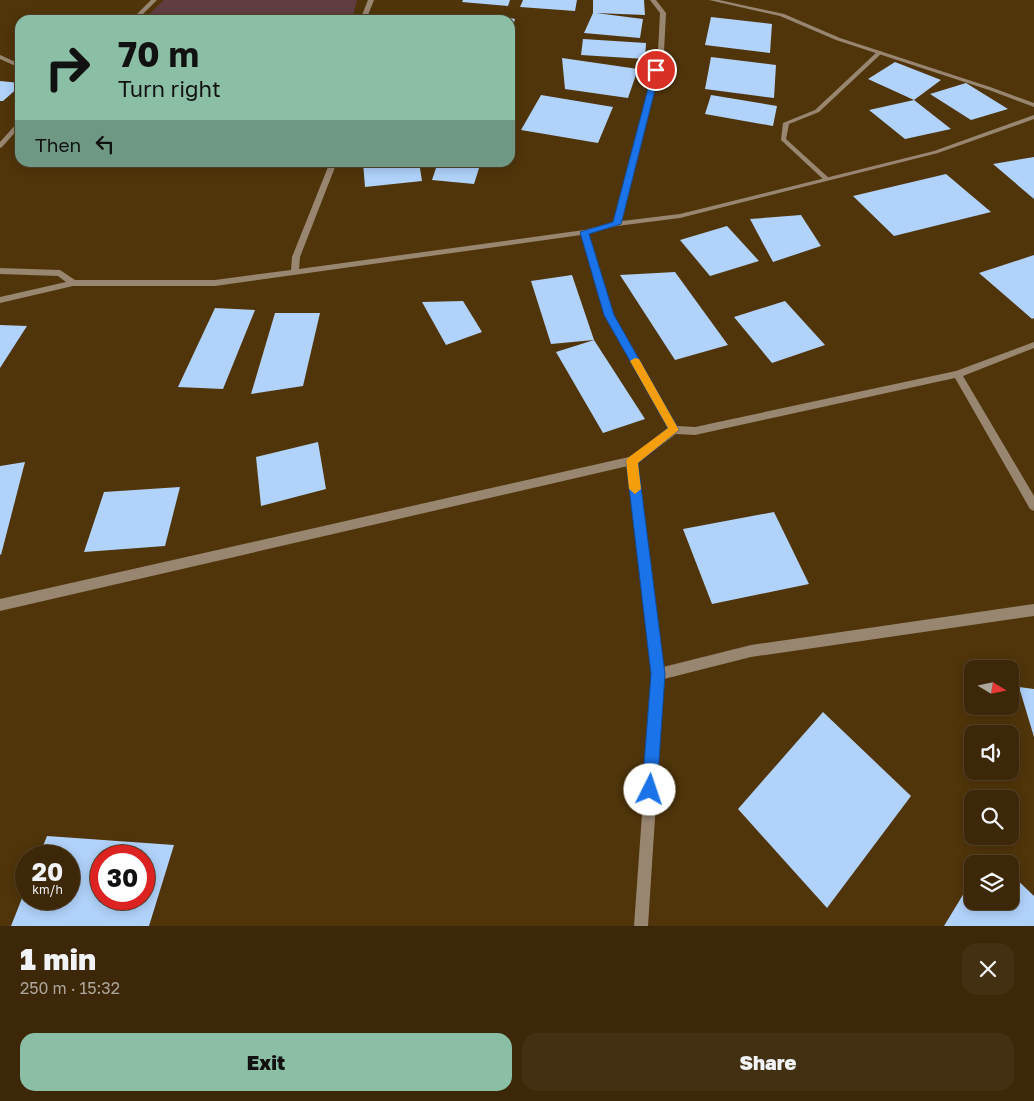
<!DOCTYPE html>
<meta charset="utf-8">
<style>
:root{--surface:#3c2808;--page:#433012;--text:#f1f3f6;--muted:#aca69c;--line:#554429;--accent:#8abfa5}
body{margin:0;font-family:"Golos Text",sans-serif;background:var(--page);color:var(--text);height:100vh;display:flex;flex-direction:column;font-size:19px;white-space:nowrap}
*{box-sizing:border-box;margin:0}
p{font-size:16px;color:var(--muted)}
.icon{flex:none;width:28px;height:28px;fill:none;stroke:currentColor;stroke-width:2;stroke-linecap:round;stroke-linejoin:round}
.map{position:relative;height:926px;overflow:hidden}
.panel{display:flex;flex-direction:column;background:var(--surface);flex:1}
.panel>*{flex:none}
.banner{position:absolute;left:15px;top:15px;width:500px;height:152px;border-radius:15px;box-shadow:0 2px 12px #0003,0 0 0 1px var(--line);background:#8abfa5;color:#111;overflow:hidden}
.needle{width:32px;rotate:100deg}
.buttons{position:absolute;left:964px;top:660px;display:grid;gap:10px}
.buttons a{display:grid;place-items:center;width:55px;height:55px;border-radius:10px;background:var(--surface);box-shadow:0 2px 12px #0003,0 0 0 1px var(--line);font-size:25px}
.speed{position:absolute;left:15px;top:845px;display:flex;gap:10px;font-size:25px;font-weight:700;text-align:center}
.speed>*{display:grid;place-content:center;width:65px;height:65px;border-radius:50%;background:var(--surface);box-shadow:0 2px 12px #0003,0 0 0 1px var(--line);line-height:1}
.speed small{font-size:12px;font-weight:400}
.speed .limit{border:8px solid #d22;background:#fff;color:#111}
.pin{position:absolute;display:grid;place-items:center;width:42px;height:42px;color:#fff;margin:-21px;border:2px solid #fff;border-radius:50%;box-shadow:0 1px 5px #0007}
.me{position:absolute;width:55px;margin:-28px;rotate:4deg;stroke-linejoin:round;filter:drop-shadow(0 0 4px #0008)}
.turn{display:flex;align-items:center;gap:18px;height:105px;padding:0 20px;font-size:22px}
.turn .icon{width:65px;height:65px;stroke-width:2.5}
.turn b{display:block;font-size:35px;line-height:42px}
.then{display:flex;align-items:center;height:48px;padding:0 20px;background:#0003;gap:10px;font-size:19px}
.round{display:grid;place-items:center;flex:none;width:52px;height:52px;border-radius:15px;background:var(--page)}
.head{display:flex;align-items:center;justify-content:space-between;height:85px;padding:0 20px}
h1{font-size:30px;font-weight:800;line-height:38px}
.primary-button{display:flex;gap:10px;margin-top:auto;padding:10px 20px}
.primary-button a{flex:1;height:58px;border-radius:15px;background:var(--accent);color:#111;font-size:20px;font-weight:800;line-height:58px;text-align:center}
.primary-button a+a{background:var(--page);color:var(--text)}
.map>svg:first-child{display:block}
.green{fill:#613d41}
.building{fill:#b1d2fa;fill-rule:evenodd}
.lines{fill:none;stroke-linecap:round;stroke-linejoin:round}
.lane{fill:#988671;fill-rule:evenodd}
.street{fill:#988671;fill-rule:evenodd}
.route{fill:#1a73e8;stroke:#114b97}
.slow{fill:#f59e0b}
</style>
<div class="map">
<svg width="1034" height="926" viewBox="0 0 1034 926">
<rect width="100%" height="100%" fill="#50350a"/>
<!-- green -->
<polygon class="green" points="164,0 357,0 352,20 143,20"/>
<!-- building -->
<g class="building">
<polygon points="463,0 510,0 508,6 462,2"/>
<polygon points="523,0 577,0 575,11 520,7"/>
<polygon points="593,0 644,0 645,15 596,13 643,19 640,38 584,33 593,13"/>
<polygon points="463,16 510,18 515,19 510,35 510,20 462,20"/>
<polygon points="711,17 772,24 770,53 705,45"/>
<polygon points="583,39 646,43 645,59 581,55"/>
<polygon points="711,57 776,65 774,98 705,89"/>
<polygon points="562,58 638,69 628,98 565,89"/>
<polygon points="895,62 941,80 914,100 868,79"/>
<polygon points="0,81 20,83 20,86 3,101 0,101"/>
<polygon points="966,83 1008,109 971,120 930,94"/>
<polygon points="541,95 613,107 598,143 521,130"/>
<polygon points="711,95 777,106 773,126 705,114"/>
<polygon points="914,100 951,129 905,139 869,110"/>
<polygon points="1034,157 1034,199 993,164"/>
<polygon points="363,162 419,162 422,181 365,187"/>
<polygon points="438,162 481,162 474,184 432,180"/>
<polygon points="946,174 991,212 894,236 853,196"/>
<polygon points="801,215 821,246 773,262 750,219"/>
<polygon points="727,226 759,261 710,276 680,240"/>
<polygon points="1034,255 1034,318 1032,319 979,273"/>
<polygon points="675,272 728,345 675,360 620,275"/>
<polygon points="572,275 594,340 551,344 531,281"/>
<polygon points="463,301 482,332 446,345 422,302"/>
<polygon points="785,301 825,345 772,363 734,317"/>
<polygon points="215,308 255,310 223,389 178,387"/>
<polygon points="275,313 320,313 303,386 251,394"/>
<polygon points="0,325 27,326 0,368"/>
<polygon points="594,340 645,419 603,433 556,352"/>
<polygon points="318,442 326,489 261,506 256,457"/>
<polygon points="25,462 1,555 0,554 0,466"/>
<polygon points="180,487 165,546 84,552 104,492"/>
<polygon points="774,512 809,584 712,604 683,529"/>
<polygon points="1019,687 1034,689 1034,737"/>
<polygon points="823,712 911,796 827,908 738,809"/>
<path d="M47,836L174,845L149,926H11L26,888V899H69V856H39ZM101,856H144V899H101Z"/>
<polygon points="989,854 1000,864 983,864"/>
<polygon points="1010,873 1034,896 1034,926 944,926 972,880 972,901 1010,901"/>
</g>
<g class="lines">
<!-- lane -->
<polygon class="lane" points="878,51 883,52 819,112 789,124 786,139 830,179 824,180 781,140 783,123 815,110"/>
<!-- street -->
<g class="street">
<polygon points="151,0 157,0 137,20 131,20"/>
<polygon points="368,0 374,0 366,20 360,20"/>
<polygon points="650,0 656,0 666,13 664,51 622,221 680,214 934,151 1034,115 1034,119 938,153 680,218 617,226 588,233 613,315 677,426 695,427 956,371 1034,342 1034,348 963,376 1034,496 1034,511 1030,509 955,378 695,435 676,434 637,463 663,667 751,645 1034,604 1034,616 751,657 664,679 648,926 634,926 652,674 628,466 0,611 0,599 629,457 668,429 605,315 581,235 215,286 73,286 0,303 0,297 66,282 58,276 0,274 0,268 60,270 75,280 215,280 291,270 292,257 330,162 337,162 300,257 299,269 584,230 614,222 658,51 660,13"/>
<polygon points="709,0 719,0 784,14 840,38 993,88 1034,103 1034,107 989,90 836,40 780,16"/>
<polygon points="0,55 20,64 20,68 0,59"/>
<polygon points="20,121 20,127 2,147 0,148 0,142 18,122"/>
</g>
</g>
<!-- route -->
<polygon class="route" points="656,68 660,70 621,224 589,234 614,315 679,430 638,463 665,674 657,790 655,796 650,798 644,796 642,790 651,674 626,461 668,428 604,315 580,232 613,222 653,70"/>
<!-- slow -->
<polygon class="slow" points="635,358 639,359 679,430 638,463 641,489 635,494 629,489 626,461 628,458 668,428 630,361"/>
</svg>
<div class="buttons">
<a><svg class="needle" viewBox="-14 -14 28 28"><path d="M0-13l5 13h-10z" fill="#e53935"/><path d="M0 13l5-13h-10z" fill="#aca69c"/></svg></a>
<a><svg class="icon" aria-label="sound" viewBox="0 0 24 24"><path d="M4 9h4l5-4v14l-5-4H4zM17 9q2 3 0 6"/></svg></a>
<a><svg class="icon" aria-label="search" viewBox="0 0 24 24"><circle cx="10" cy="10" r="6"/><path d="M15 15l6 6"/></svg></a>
<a><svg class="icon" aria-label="layers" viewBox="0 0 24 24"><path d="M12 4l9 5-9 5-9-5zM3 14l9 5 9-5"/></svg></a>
</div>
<div class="speed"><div>20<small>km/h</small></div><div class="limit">30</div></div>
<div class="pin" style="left:656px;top:70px;background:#d93025"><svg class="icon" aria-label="arrive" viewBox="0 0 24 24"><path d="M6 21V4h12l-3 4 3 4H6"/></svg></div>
<svg class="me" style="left:650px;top:790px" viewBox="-20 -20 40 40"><circle r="19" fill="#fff"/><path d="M0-13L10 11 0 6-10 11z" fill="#1a73e8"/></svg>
<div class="banner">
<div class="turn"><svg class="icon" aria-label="right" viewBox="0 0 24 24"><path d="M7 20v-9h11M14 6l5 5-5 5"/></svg><div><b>70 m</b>Turn right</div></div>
<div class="then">Then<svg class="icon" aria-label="left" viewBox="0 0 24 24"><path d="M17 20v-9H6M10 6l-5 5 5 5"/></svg></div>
</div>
</div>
<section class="panel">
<div class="head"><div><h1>1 min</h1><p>250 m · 15:32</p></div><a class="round"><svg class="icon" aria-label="close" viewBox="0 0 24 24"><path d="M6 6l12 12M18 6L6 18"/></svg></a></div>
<div class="primary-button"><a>Exit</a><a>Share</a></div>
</section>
